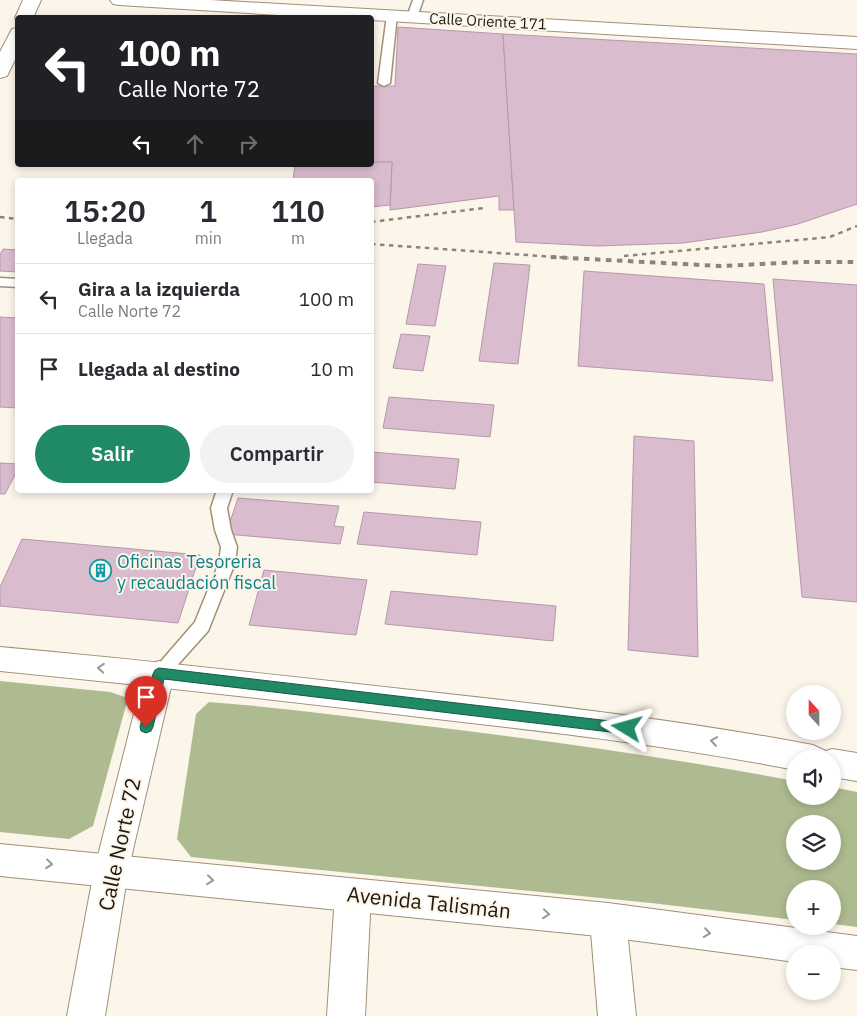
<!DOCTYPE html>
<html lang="es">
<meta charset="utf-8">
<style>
:root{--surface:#fff;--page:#f2f2f3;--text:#2b2b33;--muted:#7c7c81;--line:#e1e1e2;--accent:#208965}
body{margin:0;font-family:"IBM Plex Sans",sans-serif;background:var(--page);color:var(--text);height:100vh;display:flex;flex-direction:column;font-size:19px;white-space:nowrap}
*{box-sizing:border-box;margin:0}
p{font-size:16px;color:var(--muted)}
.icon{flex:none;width:28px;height:28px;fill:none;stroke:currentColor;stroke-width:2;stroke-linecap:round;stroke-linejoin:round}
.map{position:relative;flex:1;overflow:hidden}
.side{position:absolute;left:15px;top:178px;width:359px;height:315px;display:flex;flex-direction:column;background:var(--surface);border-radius:5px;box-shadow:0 2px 8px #0003}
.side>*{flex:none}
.top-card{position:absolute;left:15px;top:15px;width:359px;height:152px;border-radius:5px;box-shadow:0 2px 8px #0003;background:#202124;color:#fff;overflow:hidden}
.needle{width:32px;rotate:339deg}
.controls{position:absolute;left:786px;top:685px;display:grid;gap:10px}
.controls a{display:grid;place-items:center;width:55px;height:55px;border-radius:50%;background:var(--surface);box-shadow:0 2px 8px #0003;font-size:25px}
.pin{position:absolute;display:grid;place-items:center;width:42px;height:42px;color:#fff;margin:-51px -21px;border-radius:50% 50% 50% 0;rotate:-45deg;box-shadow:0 0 5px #0007}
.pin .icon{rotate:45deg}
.me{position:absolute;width:55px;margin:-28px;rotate:278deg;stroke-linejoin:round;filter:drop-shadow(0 0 4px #0008)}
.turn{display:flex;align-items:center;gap:18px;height:105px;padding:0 20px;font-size:22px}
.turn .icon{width:65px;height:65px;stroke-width:2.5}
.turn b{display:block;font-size:35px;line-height:42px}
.lanes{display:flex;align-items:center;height:48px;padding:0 20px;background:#0003;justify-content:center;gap:25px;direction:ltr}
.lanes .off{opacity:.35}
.eta{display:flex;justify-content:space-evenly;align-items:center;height:85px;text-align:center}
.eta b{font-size:30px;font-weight:600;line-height:35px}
.cta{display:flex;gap:10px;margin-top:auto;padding:10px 20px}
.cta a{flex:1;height:58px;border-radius:30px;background:var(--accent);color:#fff;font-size:20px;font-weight:600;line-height:58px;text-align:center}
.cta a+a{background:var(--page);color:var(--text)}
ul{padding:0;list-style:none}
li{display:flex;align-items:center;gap:15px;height:70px;padding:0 20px;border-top:1px solid var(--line)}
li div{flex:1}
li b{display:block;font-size:19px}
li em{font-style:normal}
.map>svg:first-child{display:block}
.forest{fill:#aebb90;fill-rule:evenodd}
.building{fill:#d9bcce;stroke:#b598aa}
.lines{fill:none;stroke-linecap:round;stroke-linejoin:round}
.lane-casing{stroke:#a19076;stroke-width:3}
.street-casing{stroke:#a19076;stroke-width:2}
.primary-casing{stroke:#a19076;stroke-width:2}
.lane{fill:#fff;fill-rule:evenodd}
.street{fill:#fff;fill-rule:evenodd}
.primary{fill:#fff;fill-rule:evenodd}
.rail-far1{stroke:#8b847a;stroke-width:2.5;stroke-dasharray:4.5 4.5;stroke-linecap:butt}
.rail{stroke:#8b847a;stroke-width:4;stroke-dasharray:5.5 5.5;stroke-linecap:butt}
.oneway{stroke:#9a9893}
.route{fill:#208965;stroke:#155942}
.labels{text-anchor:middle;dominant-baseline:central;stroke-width:4;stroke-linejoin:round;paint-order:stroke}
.far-street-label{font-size:15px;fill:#1f190f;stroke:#fcf5ea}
.culture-label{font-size:18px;fill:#0d838f;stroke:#fcf5ea;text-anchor:start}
.near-street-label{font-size:21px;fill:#1f190f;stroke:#fcf5ea}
</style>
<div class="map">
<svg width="857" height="1016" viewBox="0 0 857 1016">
<rect width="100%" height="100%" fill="#fcf5ea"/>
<!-- forest -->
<g class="forest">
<polygon points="0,681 110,692 128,698 93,826 69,839 0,832"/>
<path d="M209,702C276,707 342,716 409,724C538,739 667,757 795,781V796H832L833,787L857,792V927L833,924L832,889H795V920L651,903L191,857L177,839L196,714ZM795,824H832V861H795Z"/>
</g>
<!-- building -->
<g class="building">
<polygon points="398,27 503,34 514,210 499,210 499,196 390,210 392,162 371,162 371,89 375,86 395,86"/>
<polygon points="503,34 857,54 857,204 798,224 762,232 683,243 598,246 516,242"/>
<polygon points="371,162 392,162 390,205 371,207 371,180 293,180 295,165 371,165"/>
<polygon points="3,249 18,250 18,272 0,271 0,255"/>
<polygon points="494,263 530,265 518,364 479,361"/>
<polygon points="418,264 446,266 435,326 406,324"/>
<polygon points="584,271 764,284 773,381 578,366"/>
<polygon points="773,279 857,285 857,602 802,597"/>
<polygon points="0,317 18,318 18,408 0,407"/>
<polygon points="401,334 430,336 423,371 393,368"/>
<polygon points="389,397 494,405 490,437 383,428"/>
<polygon points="634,436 694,441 698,657 628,650"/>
<polygon points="371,452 459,459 455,489 371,482"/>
<polygon points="0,463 18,464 18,469 5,494 0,494"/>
<polygon points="238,498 339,506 334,526 344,527 340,544 226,534"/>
<polygon points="364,512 481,522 477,555 357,544"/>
<polygon points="22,539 200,555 178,623 0,606 0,587"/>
<polygon points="264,570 367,580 356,635 249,625"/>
<polygon points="391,591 556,606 553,641 385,624"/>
</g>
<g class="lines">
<defs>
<g id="lane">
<polygon points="413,0 423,0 417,17 412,20 407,17"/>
<polygon points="392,12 397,15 390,83 384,86 378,83 387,15"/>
<polygon points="0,278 18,279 18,287 0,286"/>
<polygon points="217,490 233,490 227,508 231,530 237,547 235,563 208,631 165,679 159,681 153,679 150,674 195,622 219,563 221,547 215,530 211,508"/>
</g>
<g id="street">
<polygon points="23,0 41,0 33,18 18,18 18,22 15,18"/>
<polygon points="110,0 210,0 857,37 857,49 371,20 371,18 328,18 119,5 113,4"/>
<polygon points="18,28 18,54 7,76 0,78 0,52 12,29"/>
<polygon points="159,661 170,665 174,674 128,871 105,1016 67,1016 94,871 144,674 148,665"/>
<polygon points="353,879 365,883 371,895 365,1016 327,1016 335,895 341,883"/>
<polygon points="608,903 621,908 626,920 636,1016 598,1016 590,920 595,908"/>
</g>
<g id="primary">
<path d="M0,647C144,660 287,676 430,692C558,706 686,721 813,745L826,751L832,749L857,753V781L832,777V759H795V770C674,746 551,732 428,718C286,701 143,685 0,671Z"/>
<polygon points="0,844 608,903 857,936 857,970 832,967 832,954 795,954 795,962 608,937 0,876"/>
</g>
</defs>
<!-- lane casing -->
<use href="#lane" class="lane-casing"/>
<!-- street casing -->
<use href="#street" class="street-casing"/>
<!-- primary casing -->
<use href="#primary" class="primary-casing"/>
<!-- lane -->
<use href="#lane" class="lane"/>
<!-- street -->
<use href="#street" class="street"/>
<!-- primary -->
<use href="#primary" class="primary"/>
<!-- rail-far1 -->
<g class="rail-far1">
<polyline points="0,217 18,219"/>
<polyline points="371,222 484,208"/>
<polyline points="371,244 569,258"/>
<polyline points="624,256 830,237 857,226"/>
</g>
<!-- rail -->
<polyline class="rail" points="551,257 720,266 804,262 857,262"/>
</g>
<!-- one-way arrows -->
<defs><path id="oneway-chevron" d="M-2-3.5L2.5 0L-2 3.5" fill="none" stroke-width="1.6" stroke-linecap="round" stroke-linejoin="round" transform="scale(1.25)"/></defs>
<g class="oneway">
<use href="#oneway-chevron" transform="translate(101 668) rotate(-175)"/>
<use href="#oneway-chevron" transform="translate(714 741) rotate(-172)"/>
<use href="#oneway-chevron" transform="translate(49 864) rotate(6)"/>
<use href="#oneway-chevron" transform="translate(210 880) rotate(6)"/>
<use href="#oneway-chevron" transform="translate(546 914) rotate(6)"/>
<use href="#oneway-chevron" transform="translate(707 933) rotate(8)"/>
</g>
<!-- route -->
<polygon class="route" points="159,668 627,723 631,724 633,728 631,732 627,734 164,679 153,727 151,731 146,733 141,731 140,727 153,674 155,670"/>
<!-- icons -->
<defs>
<symbol id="building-ring" viewBox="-11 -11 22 22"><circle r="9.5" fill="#fcf5ea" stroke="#0f9aa8" stroke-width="1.5"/><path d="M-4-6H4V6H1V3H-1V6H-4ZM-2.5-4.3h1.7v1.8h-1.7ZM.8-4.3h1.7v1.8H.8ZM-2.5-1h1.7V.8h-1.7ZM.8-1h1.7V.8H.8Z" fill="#0f9aa8"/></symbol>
</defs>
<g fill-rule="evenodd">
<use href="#building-ring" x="88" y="558" width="25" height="25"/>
</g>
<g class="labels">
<!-- far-street labels -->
<g class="far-street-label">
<text transform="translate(488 21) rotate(3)">Calle Oriente 171</text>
</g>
<!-- culture labels -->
<g class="culture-label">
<text x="117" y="561">Oficinas Tesoreria<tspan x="117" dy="21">y recaudación fiscal</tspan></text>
</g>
<!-- near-street labels -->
<g class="near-street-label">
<text transform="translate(119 844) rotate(-78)">Calle Norte 72</text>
<text transform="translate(429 902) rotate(6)">Avenida Talismán</text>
</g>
</g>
</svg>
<div class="controls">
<a><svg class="needle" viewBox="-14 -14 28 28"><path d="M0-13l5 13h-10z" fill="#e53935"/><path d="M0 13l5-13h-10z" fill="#7c7c81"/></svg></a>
<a><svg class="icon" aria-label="sound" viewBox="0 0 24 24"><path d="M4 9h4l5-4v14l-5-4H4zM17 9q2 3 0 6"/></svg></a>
<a><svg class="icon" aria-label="layers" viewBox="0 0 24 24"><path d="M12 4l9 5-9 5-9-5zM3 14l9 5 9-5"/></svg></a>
<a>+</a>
<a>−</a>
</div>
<div class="pin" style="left:146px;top:727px;background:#d93025"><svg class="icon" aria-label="arrive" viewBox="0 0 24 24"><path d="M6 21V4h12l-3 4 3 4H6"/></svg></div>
<svg class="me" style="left:627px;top:728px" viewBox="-20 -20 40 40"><path d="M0-17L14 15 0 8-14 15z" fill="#208965" stroke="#fff" stroke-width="4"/></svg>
<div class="top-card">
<div class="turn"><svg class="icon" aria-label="left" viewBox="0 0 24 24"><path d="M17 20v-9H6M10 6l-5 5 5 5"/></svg><div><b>100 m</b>Calle Norte 72</div></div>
<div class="lanes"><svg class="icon" aria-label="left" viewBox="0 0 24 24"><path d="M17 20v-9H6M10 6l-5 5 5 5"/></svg><svg class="icon off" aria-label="ahead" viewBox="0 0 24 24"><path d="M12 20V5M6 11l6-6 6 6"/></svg><svg class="icon off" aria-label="right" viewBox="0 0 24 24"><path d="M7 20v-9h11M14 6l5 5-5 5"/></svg></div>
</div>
<section class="side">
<div class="eta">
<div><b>15:20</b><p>Llegada</p></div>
<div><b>1</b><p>min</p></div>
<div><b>110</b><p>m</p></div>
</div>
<ul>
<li><svg class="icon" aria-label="left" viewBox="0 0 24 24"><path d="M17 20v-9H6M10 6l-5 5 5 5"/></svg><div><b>Gira a la izquierda</b><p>Calle Norte 72</p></div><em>100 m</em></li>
<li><svg class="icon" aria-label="arrive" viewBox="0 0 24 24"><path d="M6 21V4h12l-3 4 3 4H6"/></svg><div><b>Llegada al destino</b></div><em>10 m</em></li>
</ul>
<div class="cta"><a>Salir</a><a>Compartir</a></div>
</section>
</div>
